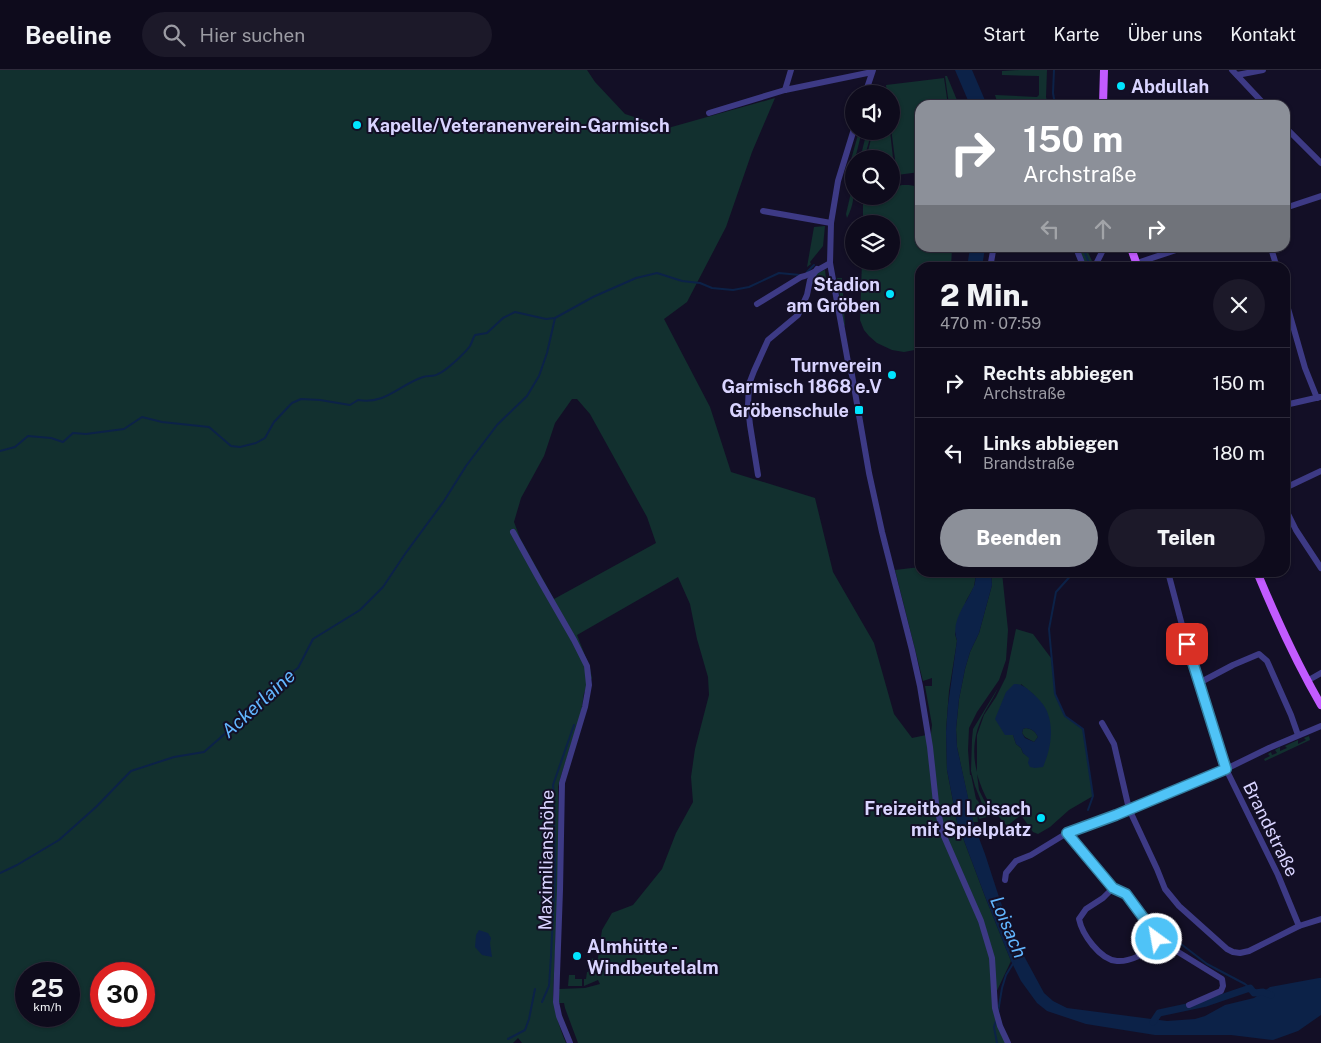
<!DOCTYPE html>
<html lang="de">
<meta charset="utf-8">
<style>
:root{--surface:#0e0b1c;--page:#1c1929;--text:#f1f3f6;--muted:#9b9ba3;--line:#2e2b3b;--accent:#8c9099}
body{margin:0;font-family:"Public Sans",sans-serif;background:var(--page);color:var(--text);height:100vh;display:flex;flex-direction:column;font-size:19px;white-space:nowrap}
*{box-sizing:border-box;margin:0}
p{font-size:16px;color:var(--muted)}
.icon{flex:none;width:28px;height:28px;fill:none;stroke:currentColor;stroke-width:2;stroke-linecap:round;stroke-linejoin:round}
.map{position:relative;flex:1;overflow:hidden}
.drawer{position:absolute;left:915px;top:192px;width:375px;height:315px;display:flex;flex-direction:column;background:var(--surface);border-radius:15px;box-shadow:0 1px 4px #0004,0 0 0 1px var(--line)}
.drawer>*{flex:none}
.banner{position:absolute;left:915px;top:30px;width:375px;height:152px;border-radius:15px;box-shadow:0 1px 4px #0004,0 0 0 1px var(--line);background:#8c9099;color:#fff;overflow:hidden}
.buttons{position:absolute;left:845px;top:15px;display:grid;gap:10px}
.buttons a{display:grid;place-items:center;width:55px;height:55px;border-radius:50%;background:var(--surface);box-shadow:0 1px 4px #0004,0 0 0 1px var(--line);font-size:25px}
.speed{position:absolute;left:15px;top:892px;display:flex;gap:10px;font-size:25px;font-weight:700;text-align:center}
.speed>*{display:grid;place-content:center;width:65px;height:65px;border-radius:50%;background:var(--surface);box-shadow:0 1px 4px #0004,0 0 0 1px var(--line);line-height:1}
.speed small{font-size:12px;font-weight:400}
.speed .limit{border:8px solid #d22;background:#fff;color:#111}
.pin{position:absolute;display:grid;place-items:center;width:42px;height:42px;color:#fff;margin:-21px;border-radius:10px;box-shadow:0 2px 8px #0006}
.me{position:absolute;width:55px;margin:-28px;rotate:328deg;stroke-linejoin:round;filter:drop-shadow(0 0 4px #0008)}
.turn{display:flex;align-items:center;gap:18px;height:105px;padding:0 25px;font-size:22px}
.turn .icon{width:65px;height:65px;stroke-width:2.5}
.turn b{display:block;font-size:35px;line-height:42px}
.lanes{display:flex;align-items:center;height:48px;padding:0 25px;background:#0003;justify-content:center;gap:25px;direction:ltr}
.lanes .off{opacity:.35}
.round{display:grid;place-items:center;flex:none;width:52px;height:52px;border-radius:26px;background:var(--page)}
.overview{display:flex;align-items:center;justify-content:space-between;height:85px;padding:0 25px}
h1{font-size:30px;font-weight:800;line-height:38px}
.primary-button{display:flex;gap:10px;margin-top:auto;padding:10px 25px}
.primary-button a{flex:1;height:58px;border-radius:30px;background:var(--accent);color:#fff;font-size:20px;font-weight:800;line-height:58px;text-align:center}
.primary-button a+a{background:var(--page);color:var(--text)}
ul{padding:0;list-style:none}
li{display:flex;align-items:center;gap:15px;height:70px;padding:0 25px;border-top:1px solid var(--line)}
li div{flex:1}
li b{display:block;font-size:19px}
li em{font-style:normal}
header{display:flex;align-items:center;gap:30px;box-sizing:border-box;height:70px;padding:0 25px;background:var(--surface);border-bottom:1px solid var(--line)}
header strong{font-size:24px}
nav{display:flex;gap:28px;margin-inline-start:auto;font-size:18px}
.search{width:350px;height:45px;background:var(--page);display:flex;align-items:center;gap:12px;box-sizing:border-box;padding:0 18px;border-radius:28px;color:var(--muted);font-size:19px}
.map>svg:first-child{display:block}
.green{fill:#12302f;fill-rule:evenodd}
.water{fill:#0c2248;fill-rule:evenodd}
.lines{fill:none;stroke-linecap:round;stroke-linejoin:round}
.stream{stroke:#0c2248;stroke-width:2}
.canal{stroke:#0c2248;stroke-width:7}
.minor{stroke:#3d3a85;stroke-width:6}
.major{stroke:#c25bff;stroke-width:8}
.route-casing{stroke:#337fa1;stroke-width:12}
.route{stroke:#4fc3f7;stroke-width:9}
.poi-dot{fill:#00e5ff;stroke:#130f26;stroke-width:2}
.labels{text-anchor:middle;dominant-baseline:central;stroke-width:4;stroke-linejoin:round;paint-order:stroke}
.poi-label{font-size:18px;font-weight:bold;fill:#d9d4ff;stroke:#130f26;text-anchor:end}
.street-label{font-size:18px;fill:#d9d4ff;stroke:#130f26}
.water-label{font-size:19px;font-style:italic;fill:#62b6ff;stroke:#130f26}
</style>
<header>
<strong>Beeline</strong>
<div class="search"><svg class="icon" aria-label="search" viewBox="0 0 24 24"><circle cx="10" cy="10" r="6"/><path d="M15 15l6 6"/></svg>Hier suchen</div>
<nav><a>Start</a><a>Karte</a><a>Über uns</a><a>Kontakt</a></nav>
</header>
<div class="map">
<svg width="1321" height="973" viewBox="0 0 1321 973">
<rect width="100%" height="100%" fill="#130f26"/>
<!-- green -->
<g class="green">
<path d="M0,0H587L595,12L625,44L668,58L775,28L752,82L726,157L687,232L664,249L710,337L731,402L815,428L833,502L874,573L894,644L912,668L931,664L932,655L925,616H932V608L923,611L895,500L920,497V502L976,503L974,517L966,531L955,564L957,571L949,621L946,661L947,700L957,752L986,829L1011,891L994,927L1008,973H578L565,938L564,933H559V919L585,918L600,914L598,910L584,916V909H586L587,902H588L590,889L598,888L602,860L612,843L633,835L662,799L676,763L693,732L691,707L695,679L709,625L708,607L697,569L690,534L678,507L577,565L590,598L592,608L584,623L581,643L561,706L558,717L559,793L553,926C555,942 559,957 566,973H522L518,968L513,973H0ZM572,329H577L590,344L647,447L656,473L554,529L520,468L514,452L521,428L544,386L555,353ZM26,904H69V946H26ZM101,904H144V946H101Z"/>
<polygon points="1019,0 1047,0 1046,27 1048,35 998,35 995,25 1037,27 1039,25 1039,6 1002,5 1002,1"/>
<polygon points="945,6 947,6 959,35 949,35"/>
<polygon points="944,8 948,35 920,35 920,102 897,105 891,58 891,24 887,24 886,15"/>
<polygon points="859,61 862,61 855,89 854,89 852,98 849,97"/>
<polygon points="867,61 872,61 864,89 860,89"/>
<polygon points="873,61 890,61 894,97 891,98 891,89 866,89"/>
<path d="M854,110C854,126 854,134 847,148L846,144Z"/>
<polygon points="902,115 909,115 920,117 920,178 952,178 951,197 920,198 920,279 904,282 892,280 877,273 869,266 864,260 860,250 862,191 891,191 891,154 863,154 863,128 876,128 878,126 891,126 891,118"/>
<polygon points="825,156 823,176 810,192 811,194 807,197 814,157"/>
<polygon points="1077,178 1086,178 1092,191 1087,197"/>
<polygon points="825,200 826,209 824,210 824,212 811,214 816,203"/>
<polygon points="837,208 842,208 845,256 844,255"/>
<polygon points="991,503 1002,503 1008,560 1006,590 999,610 977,642 969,658 968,680 970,705 971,705 976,729 978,731 987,747 979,749 976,732 978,752 973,752 957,677 956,659 959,629 965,599 970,582 979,563 992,515"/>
<path d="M1016,559L1033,564L1051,588L1055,624L1065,646L1083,659L1093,726L1069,740L1050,757L1038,764L1033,762L1021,745L1007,756C992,740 983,725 977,704L979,720L986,734L983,736L975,716L971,701L972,669L973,659L998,618C995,625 991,631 987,638C975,658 971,680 977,702V665L984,645L996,627L1006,607ZM1021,614L1034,625L1043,697L1023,683L1021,678L1016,674L1013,665Z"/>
<path d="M1026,658C1032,659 1035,661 1038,667L1034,672L1025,667L1022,663L1023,659Z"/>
<polygon points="1309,666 1310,670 1265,691 1264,689 1270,686 1268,684 1271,682 1272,685 1277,683 1275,680 1280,677 1280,681 1287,678 1285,676 1298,670 1298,674 1306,670 1304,668"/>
<polygon points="569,905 575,905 575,909 582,909 582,916 568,916"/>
</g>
<!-- water -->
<g class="water">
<polygon points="955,0 972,0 987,35 970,35"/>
<polygon points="970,178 985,178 982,197 967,197"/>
<path d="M976,503H991L992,515L979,563L970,582L965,599L959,629L956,659L957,677L974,755L985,784L998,824L1011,862L1044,923L1053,931L1067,938L1167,951L1195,949L1205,946L1225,935L1254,928L1270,917L1319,908H1321V945L1298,961L1273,970L1231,965H1155L1086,954L1047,941L1037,933L1021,911L1011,891L986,829L957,752L947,700L946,662L948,635L957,570C950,552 966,534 973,518C976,514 975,508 976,503Z"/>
<path d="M1014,614C1022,614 1025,617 1031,622C1037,627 1046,636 1048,644C1054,661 1050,681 1043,697L1035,698L1030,697L1028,693L1029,688L1023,683L1021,678L1016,674L1013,665H1005L995,649L1006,622ZM1026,658C1032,659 1035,661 1038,667L1034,672L1025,668L1022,663L1023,659Z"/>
<polygon points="479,860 488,863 491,868 490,873 492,887 482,885 475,877 476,865"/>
</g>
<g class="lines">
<!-- stream -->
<g class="stream">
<polyline points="1054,0 1053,23 1055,35"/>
<polyline points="1083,178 1089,193"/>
<polyline points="807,202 814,195"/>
<path d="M0,381L15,377L28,366L51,368L63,372L73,363L86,364L124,359L142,347L162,352L209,357L231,376L240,377L256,373L265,368L274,352L292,333L301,329L320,330L350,335L358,330C385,335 399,315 423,307C427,305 434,307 438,304C446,301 465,283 470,276C472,272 473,268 475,265L487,263L503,248L515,242L546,249L555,248L593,227L636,208L657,203L682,211L700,213L712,218L733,220L749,217L779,203L800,205"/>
<polyline points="1074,502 1056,522 1049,559 1055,624 1065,646 1083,659 1093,726 1088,740"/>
<polyline points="0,803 17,795 59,770 96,737 131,701 174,687 204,682 251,641 278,612 298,598 313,569 360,540 383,517 405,484 444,431 466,396 497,355 527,326 539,306 547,283 555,248"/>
<polyline points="1149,845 1168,864 1207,894 1245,914 1250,918"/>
<polyline points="542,932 549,916 551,886 555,806 554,725 553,715 574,655"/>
<polyline points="998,942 1002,918 1006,905 1014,892"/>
<polyline points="996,951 994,957 997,973"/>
<polyline points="508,969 525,960 529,949 535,919"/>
</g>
<!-- canal -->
<polyline class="canal" points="1153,952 1159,943 1206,933 1250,918 1254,923 1263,922 1271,925"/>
<!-- minor -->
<g class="minor">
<polyline points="1232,0 1265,35"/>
<polyline points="1237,5 1263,0"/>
<polyline points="785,20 791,0"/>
<polyline points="865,24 873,0"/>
<polyline points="709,43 785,20 872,2"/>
<polyline points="1285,57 1321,93"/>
<polyline points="854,59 838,111 831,153 830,193 848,292 852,305 869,403 882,462 912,580 920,616 930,677 936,733 943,764 981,851 992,888 995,938 1000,956 1008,973"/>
<polyline points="1285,138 1321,126"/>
<polyline points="763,141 831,153"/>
<polyline points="1076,178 1084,198"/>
<polyline points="1271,178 1277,198"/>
<polyline points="1137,193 1182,178"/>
<polyline points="990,198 993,181"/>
<polyline points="1094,198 1104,178"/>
<polyline points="1285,228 1305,298 1317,328"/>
<path d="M757,234L801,207C811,205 821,198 830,193"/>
<polyline points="1285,335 1320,327"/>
<polyline points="758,405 750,355 748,336 749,314 754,301 768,270 798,245 807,225 810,210 817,199"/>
<polyline points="1285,418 1321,401"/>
<polyline points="1285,438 1296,460 1321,498"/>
<polyline points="513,462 539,509 574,570 587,596 589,615 585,637 562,713 560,820 556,932 559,946 570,973"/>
<polyline points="1168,502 1187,574 1226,699 1278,805 1299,856"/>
<polyline points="1307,611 1321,603"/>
<polyline points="1199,613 1233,595 1259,584 1267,591 1291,645 1298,665"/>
<polyline points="1102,653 1114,674 1129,739 1157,799 1165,819 1179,836 1227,879 1233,882 1240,883 1249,881 1299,856 1321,849"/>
<path d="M1067,763L1113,818L1103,828L1086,839L1079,849C1082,864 1100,890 1117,891C1130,892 1147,883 1156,875L1157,869L1151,858L1141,845L1125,824L1113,818"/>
<polyline points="1005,810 1006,803 1016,791 1031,785 1067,763 1116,745 1226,699 1269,678 1321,656"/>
<polyline points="1157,869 1222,909 1223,916 1221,921 1189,935"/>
<polyline points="1152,879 1173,880"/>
</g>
<!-- major -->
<g class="major">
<polyline points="1103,35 1104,0"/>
<polyline points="1131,178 1138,198"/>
<path d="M1257,502C1276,548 1296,592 1321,635"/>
</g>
</g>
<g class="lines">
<defs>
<polyline id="route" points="1157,869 1151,858 1126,824 1113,818 1067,763 1116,745 1226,699 1187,574"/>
</defs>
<!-- route casing -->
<use href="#route" class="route-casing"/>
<!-- route -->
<use href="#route" class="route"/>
</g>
<!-- markers -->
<g class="poi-dot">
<circle cx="1121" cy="16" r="5"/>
<circle cx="357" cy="55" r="5"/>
<circle cx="890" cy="224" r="5"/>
<circle cx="892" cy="305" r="5"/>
<rect x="854" y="335" width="10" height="10" rx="2.5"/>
<circle cx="1041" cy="748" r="5"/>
<circle cx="577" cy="886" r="5"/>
</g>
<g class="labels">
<!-- poi labels -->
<g class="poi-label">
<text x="1131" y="16" text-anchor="start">Abdullah</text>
<text x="367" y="55" text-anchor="start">Kapelle/Veteranenverein-Garmisch</text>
<text x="880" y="214">Stadion<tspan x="880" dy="21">am Gröben</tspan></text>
<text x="882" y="295">Turnverein<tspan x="882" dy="21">Garmisch 1868 e.V</tspan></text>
<text x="849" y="340">Gröbenschule</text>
<text x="1031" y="738">Freizeitbad Loisach<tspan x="1031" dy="21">mit Spielplatz</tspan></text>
<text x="587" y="876" text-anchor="start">Almhütte -<tspan x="587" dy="21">Windbeutelalm</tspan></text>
</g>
<!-- street labels -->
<g class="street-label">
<text transform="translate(1271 759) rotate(64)">Brandstraße</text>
<text transform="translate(546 790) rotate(-89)">Maximilianshöhe</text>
</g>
<!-- water labels -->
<g class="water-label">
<text transform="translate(258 633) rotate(-42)">Ackerlaine</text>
<text transform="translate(1009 857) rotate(67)">Loisach</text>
</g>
</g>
</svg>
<div class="buttons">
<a><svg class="icon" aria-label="sound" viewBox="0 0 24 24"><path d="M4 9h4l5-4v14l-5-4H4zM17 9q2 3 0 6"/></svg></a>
<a><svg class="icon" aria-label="search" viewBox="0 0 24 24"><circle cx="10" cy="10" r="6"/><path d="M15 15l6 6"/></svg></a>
<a><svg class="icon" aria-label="layers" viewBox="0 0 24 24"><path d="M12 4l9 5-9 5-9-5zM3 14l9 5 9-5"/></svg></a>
</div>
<div class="speed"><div>25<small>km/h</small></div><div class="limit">30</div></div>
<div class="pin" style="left:1187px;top:574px;background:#d93025"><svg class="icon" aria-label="arrive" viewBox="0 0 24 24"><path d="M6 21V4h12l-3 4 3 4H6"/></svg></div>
<svg class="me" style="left:1157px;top:869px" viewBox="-20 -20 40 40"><circle r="17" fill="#4fc3f7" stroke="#fff" stroke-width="3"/><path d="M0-11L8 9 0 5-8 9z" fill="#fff"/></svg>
<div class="banner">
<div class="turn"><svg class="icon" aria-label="right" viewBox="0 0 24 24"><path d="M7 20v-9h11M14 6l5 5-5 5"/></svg><div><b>150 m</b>Archstraße</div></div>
<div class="lanes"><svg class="icon off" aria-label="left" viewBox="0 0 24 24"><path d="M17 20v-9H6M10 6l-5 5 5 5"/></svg><svg class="icon off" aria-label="ahead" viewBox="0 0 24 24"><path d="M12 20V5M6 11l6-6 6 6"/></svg><svg class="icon" aria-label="right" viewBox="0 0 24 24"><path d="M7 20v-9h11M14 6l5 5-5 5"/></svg></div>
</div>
<section class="drawer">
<div class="overview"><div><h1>2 Min.</h1><p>470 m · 07:59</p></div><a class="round"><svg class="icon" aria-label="close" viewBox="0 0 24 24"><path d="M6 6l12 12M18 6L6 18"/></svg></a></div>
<ul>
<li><svg class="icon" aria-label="right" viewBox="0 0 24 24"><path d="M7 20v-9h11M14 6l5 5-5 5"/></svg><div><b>Rechts abbiegen</b><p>Archstraße</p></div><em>150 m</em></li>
<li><svg class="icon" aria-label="left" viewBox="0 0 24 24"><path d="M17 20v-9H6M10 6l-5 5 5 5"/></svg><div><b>Links abbiegen</b><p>Brandstraße</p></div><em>180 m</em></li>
</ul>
<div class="primary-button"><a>Beenden</a><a>Teilen</a></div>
</section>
</div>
